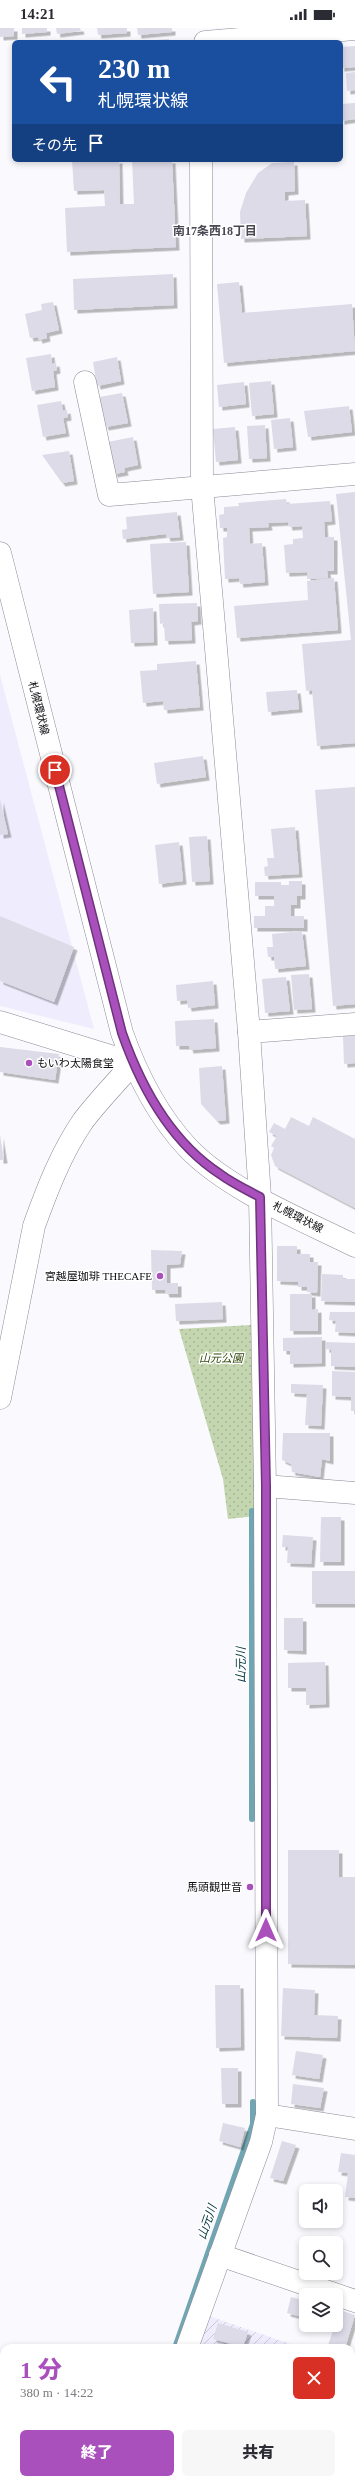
<!DOCTYPE html>
<html lang="ja">
<meta charset="utf-8">
<style>
:root{--surface:#fff;--page:#f7f7f7;--text:#2b2b33;--muted:#7c7c81;--accent:#a950bd}
body{margin:0;font-family:"Times New Roman","Noto Sans JP",serif;background:var(--page);color:var(--text);height:100vh;display:flex;flex-direction:column;font-size:15px;white-space:nowrap}
*{box-sizing:border-box;margin:0}
p{font-size:13px;color:var(--muted)}
.icon{flex:none;width:22px;height:22px;fill:none;stroke:currentColor;stroke-width:2;stroke-linecap:round;stroke-linejoin:round}
.map{position:relative;flex:1;overflow:hidden}
.drawer{position:absolute;left:0px;top:2316px;width:355px;height:140px;display:flex;flex-direction:column;background:var(--surface);border-radius:12px 12px 0 0;box-shadow:0 2px 6px #0003}
.drawer>*{flex:none}
.top-card{position:absolute;left:12px;top:12px;width:331px;height:122px;border-radius:6px;box-shadow:0 2px 6px #0003;background:#1a4fa0;color:#fff;overflow:hidden}
.controls{position:absolute;left:299px;top:2156px;display:grid;gap:8px}
.controls a{display:grid;place-items:center;width:44px;height:44px;border-radius:6px;background:var(--surface);box-shadow:0 2px 6px #0003;font-size:20px}
.pin{position:absolute;display:grid;place-items:center;width:34px;height:34px;color:#fff;margin:-17px;border:2px solid #fff;border-radius:50%;box-shadow:0 1px 4px #0007}
.me{position:absolute;width:44px;margin:-22px;rotate:0deg;stroke-linejoin:round;filter:drop-shadow(0 0 3px #0008)}
.turn{display:flex;align-items:center;gap:14px;height:84px;padding:0 20px;font-size:18px}
.turn .icon{width:52px;height:52px;stroke-width:2.5}
.turn b{display:block;font-size:28px;line-height:34px}
.then{display:flex;align-items:center;height:38px;padding:0 20px;background:#0003;gap:8px;font-size:15px}
.round{display:grid;place-items:center;flex:none;width:42px;height:42px;border-radius:6px;background:var(--page)}
.overview{display:flex;align-items:center;justify-content:space-between;height:68px;padding:0 20px}
h1{font-size:24px;font-weight:800;line-height:30px;color:var(--accent)}
.action{display:flex;gap:8px;margin-top:auto;padding:8px 20px}
.action a{flex:1;height:46px;border-radius:6px;background:var(--accent);color:#fff;font-size:16px;font-weight:800;line-height:46px;text-align:center}
.action a+a{background:var(--page);color:var(--text)}
.status{display:flex;justify-content:space-between;align-items:center;height:28px;padding:0 20px;background:var(--surface);direction:ltr}
.status svg{height:11px;fill:currentColor}
.map>svg:first-child{display:block}
.built{fill:#efedfd}
.industrial{fill:url(#industrial-furrows)}
.park{fill:url(#park-dots)}
.lines{fill:none;stroke-linecap:round;stroke-linejoin:round}
.stream{stroke:#70a6b2;stroke-width:6}
.building{fill:#dddbe8;filter:url(#shadow)}
.minor-casing{stroke:#8c8a96;stroke-width:23}
.major-casing{stroke:#8c8a96;stroke-width:23}
.minor{stroke:#fff;stroke-width:22}
.major{stroke:#fff;stroke-width:22}
.route-casing{stroke:#6e347b;stroke-width:10}
.route{stroke:#a950bd;stroke-width:7}
.poi-dot{fill:#a950bd;stroke:#fff;stroke-width:1.5}
.labels{text-anchor:middle;dominant-baseline:central;stroke-width:3;stroke-linejoin:round;paint-order:stroke}
.street-label{font-size:11px;fill:#0d0d11;stroke:#fff}
.poi-label{font-size:11px;fill:#0d0d11;stroke:#fff;text-anchor:end}
.park-label{font-size:11px;font-style:italic;fill:#2f4709;stroke:#fff}
.neighbourhood-label{font-size:12px;font-weight:bold;fill:#4a4853;stroke:#fff}
.water-label{font-size:12px;font-style:italic;fill:#00333c;stroke:#fff}
</style>
<div class="status"><b>14:21</b><svg viewBox="0 0 49 12"><path d="M0 12V9h3v3zM5 12V6h3v6zM10 12V3h3v9zM15 12V0h3v12zM26 1h20v11H26zM47 4h2v5h-2z"/></svg></div>
<div class="map">
<svg width="355" height="2456" viewBox="0 0 355 2456">
<defs>
<pattern id="industrial-furrows" width="10" height="10" patternUnits="userSpaceOnUse"><rect width="10" height="10" fill="#efedfd"/><path d="M-1 1l2-2M0 10L10 0M9 11l2-2" fill="none" stroke="#cccad8"/></pattern>
<pattern id="park-dots" width="8" height="8" patternUnits="userSpaceOnUse"><rect width="8" height="8" fill="#c3d6b0"/><path d="M2 2h.1M6 6h.1" fill="none" stroke="#a6b696" stroke-width="1.8" stroke-linecap="round"/></pattern>
<filter id="shadow"><feDropShadow dx="3.5" dy="3.5" stdDeviation="0" flood-color="#0004"/></filter>
</defs>
<rect width="100%" height="100%" fill="#f9f9fe"/>
<!-- built -->
<polygon class="built" points="0,647 94,1001 0,978"/>
<!-- industrial -->
<g class="industrial">
<polygon points="206,2287 302,2320 194,2320"/>
<polygon points="351,2337 355,2338 355,2456 147,2456 148,2452 351,2452"/>
</g>
<!-- park -->
<polygon class="park" points="251,1297 256,1488 228,1491 223,1451 179,1301"/>
<g class="lines">
<!-- stream -->
<g class="stream">
<polyline points="252,1483 252,1791"/>
<polyline points="175,2320 253,2096 253,2074"/>
</g>
</g>
<!-- building -->
<g class="building">
<polygon points="0,0 14,0 14,8 0,9"/>
<polygon points="22,0 47,0 47,4 22,6"/>
<polygon points="56,0 80,0 81,3 57,6"/>
<polygon points="97,0 127,0 127,5 98,7"/>
<polygon points="137,0 172,0 172,4 138,7"/>
<polygon points="169,11 169,14 142,14 142,13"/>
<polygon points="355,18 355,39 341,40 341,19"/>
<polygon points="355,44 355,62 347,63 346,45"/>
<polygon points="355,75 355,91 341,93 341,76"/>
<polygon points="72,132 119,132 120,176 134,176 132,132 172,132 176,219 67,224 65,180 105,178 104,162 74,163"/>
<polygon points="294,134 295,163 285,164 285,173 305,172 307,208 241,211 240,184 246,165 258,145 272,135"/>
<polygon points="173,246 174,277 74,282 73,251"/>
<polygon points="239,254 242,285 352,276 355,323 224,335 217,256"/>
<polygon points="53,274 59,302 46,305 47,310 39,312 38,309 30,310 25,286 42,282 41,276"/>
<polygon points="51,326 52,336 56,335 57,342 53,343 55,359 32,363 26,330"/>
<polygon points="117,329 121,353 97,358 93,334"/>
<polygon points="271,353 274,386 252,388 249,355"/>
<polygon points="244,354 246,376 219,379 217,357"/>
<polygon points="122,365 128,395 105,399 99,369"/>
<polygon points="61,373 63,383 67,382 68,389 63,390 66,405 43,409 37,377"/>
<polygon points="349,378 352,404 308,409 304,383"/>
<polygon points="290,390 293,419 274,421 271,392"/>
<polygon points="265,397 267,430 249,431 247,398"/>
<polygon points="235,399 238,432 216,434 213,401"/>
<polygon points="133,409 138,437 124,440 125,444 114,446 108,414"/>
<polygon points="69,423 74,453 62,455 42,427"/>
<polygon points="355,464 355,715 317,718 312,662 306,663 302,616 351,612 336,466"/>
<polygon points="286,471 287,476 330,473 332,493 324,494 325,509 334,509 334,543 327,543 328,550 307,551 307,544 286,545 284,517 293,516 293,511 303,510 302,498 289,499 288,494 268,495 269,499 249,500 250,516 262,515 265,554 240,556 239,550 225,551 223,510 227,509 227,500 220,500 219,487 224,486 224,479 239,478 238,475"/>
<polygon points="177,484 180,509 167,510 166,506 123,511 122,502 127,501 126,489"/>
<polygon points="186,514 189,564 153,566 150,516"/>
<polygon points="334,550 338,602 237,610 234,578 308,572 307,553"/>
<polygon points="197,575 198,593 191,594 192,612 165,613 164,595 160,596 159,576"/>
<polygon points="153,580 154,614 131,615 129,582"/>
<polygon points="196,633 200,679 164,682 163,673 143,675 140,643 157,642 157,636"/>
<polygon points="297,662 299,681 268,684 266,664"/>
<polygon points="203,728 206,749 157,756 154,735"/>
<polygon points="355,759 355,976 333,978 315,762"/>
<polygon points="0,771 8,806 0,807"/>
<polygon points="295,799 299,846 265,848 264,839 268,838 267,830 274,830 271,801"/>
<polygon points="207,808 210,853 192,854 189,809"/>
<polygon points="179,814 183,853 159,856 155,817"/>
<polygon points="289,853 302,853 302,868 297,868 297,877 291,877 291,888 304,888 304,900 254,900 254,888 265,888 265,878 274,878 274,868 255,868 255,854 281,854 281,857 289,857"/>
<polygon points="0,888 74,919 54,974 0,953"/>
<polygon points="302,903 306,938 275,941 274,929 268,929 267,919 273,919 272,906"/>
<polygon points="309,946 312,981 294,982 291,947"/>
<polygon points="286,949 290,983 265,985 262,951"/>
<polygon points="213,953 215,977 188,980 187,972 177,973 176,957"/>
<polygon points="214,991 216,1020 190,1022 189,1018 176,1018 175,993"/>
<polygon points="343,1008 355,1008 355,1035 344,1036"/>
<polygon points="0,1019 59,1026 55,1052 0,1044"/>
<polygon points="222,1038 226,1092 217,1093 201,1076 199,1040"/>
<polygon points="291,1089 309,1098 313,1089 355,1111 355,1180 275,1138 271,1127 274,1120 271,1118 277,1108 269,1104 274,1095 285,1101"/>
<polygon points="0,1107 4,1132 0,1132"/>
<polygon points="277,1218 297,1218 297,1226 310,1226 310,1234 318,1234 317,1265 307,1264 307,1259 298,1259 298,1254 277,1253"/>
<polygon points="151,1222 182,1223 180,1236 167,1237 167,1255 178,1255 178,1266 166,1266 165,1262 152,1262"/>
<polygon points="322,1246 343,1247 343,1251 355,1251 355,1274 321,1273"/>
<polygon points="290,1266 312,1266 312,1282 318,1281 318,1303 290,1303"/>
<polygon points="222,1274 223,1291 176,1293 175,1276"/>
<polygon points="330,1284 355,1284 355,1305 335,1304 336,1293 329,1292"/>
<polygon points="322,1309 322,1335 290,1336 290,1323 283,1323 283,1310"/>
<polygon points="326,1314 355,1315 355,1339 331,1338 331,1322 326,1321"/>
<polygon points="332,1343 355,1344 355,1383 351,1383 351,1369 332,1368"/>
<polygon points="291,1356 323,1357 321,1398 305,1397 307,1366 291,1365"/>
<polygon points="283,1405 330,1405 330,1433 322,1431 320,1449 292,1444 291,1436 282,1432"/>
<polygon points="321,1489 341,1489 341,1534 320,1534"/>
<polygon points="283,1507 313,1509 311,1536 287,1535 288,1519 282,1519"/>
<rect x="312" y="1543" width="43" height="33"/>
<polygon points="284,1590 303,1590 303,1623 284,1622"/>
<polygon points="325,1634 326,1676 306,1677 306,1660 288,1660 288,1635"/>
<polygon points="288,1822 339,1822 339,1849 355,1849 355,1937 288,1936"/>
<polygon points="215,1957 240,1957 241,2019 216,2020"/>
<polygon points="283,1960 315,1962 314,1987 338,1988 337,2010 281,2008"/>
<polygon points="296,2023 323,2027 319,2051 292,2047"/>
<polygon points="221,2040 238,2040 238,2076 222,2076"/>
<polygon points="293,2056 324,2060 320,2080 291,2076"/>
<polygon points="223,2095 245,2100 240,2119 219,2113"/>
<polygon points="282,2113 296,2117 283,2153 270,2150"/>
<polygon points="341,2125 355,2127 355,2170 345,2169 348,2145 338,2144"/>
<polygon points="291,2269 306,2273 306,2290 287,2285"/>
<polygon points="340,2282 355,2287 345,2320 327,2320"/>
<polygon points="218,2295 248,2304 243,2319 213,2311"/>
<polygon points="351,2342 355,2344 355,2456 236,2456 237,2452 351,2452"/>
</g>
<g class="lines">
<defs>
<g id="minor">
<polyline points="205,14 355,1"/>
<polyline points="85,354 109,467 355,446"/>
<path d="M0,994L133,1035C116,1055 98,1073 83,1093C61,1125 47,1162 34,1198L0,1370"/>
<polyline points="249,1004 355,996"/>
<polyline points="265,1458 355,1465"/>
<polyline points="267,2087 355,2101"/>
<polyline points="220,2227 355,2273"/>
<polyline points="187,2320 261,2114 267,2087 265,1458 260,1169 249,1004 202,458 201,132"/>
<polyline points="138,2456 140,2452"/>
</g>
<path id="major" d="M0,525L122,1005C137,1047 157,1087 188,1120C228,1162 303,1192 355,1218"/>
</defs>
<!-- minor casing -->
<use href="#minor" class="minor-casing"/>
<!-- major casing -->
<use href="#major" class="major-casing"/>
<!-- minor -->
<use href="#minor" class="minor"/>
<!-- major -->
<use href="#major" class="major"/>
</g>
<g class="lines">
<defs>
<path id="route" d="M55,742L122,1005C141,1059 171,1114 220,1146C232,1155 247,1162 260,1169L266,1458V1902"/>
</defs>
<!-- route casing -->
<use href="#route" class="route-casing"/>
<!-- route -->
<use href="#route" class="route"/>
</g>
<!-- markers -->
<g class="poi-dot">
<circle cx="29" cy="1035" r="4"/>
<circle cx="160" cy="1248" r="4"/>
<circle cx="250" cy="1859" r="4"/>
</g>
<g class="labels">
<!-- street labels -->
<g class="street-label">
<text transform="translate(39 680) rotate(76)">札幌環状線</text>
<text transform="translate(298 1189) rotate(27)">札幌環状線</text>
</g>
<!-- poi labels -->
<g class="poi-label">
<text x="37" y="1035" text-anchor="start">もいわ太陽食堂</text>
<text x="152" y="1248">宮越屋珈琲 THECAFE</text>
<text x="242" y="1859">馬頭観世音</text>
</g>
<!-- park labels -->
<g class="park-label">
<text x="221" y="1330">山元公園</text>
</g>
<!-- neighbourhood labels -->
<g class="neighbourhood-label">
<text x="215" y="203">南17条西18丁目</text>
</g>
<!-- water labels -->
<g class="water-label">
<text transform="translate(241 1637) rotate(-90)">山元川</text>
<text transform="translate(207 2194) rotate(-71)">山元川</text>
</g>
</g>
</svg>
<div class="controls">
<a><svg class="icon" aria-label="sound" viewBox="0 0 24 24"><path d="M4 9h4l5-4v14l-5-4H4zM17 9q2 3 0 6"/></svg></a>
<a><svg class="icon" aria-label="search" viewBox="0 0 24 24"><circle cx="10" cy="10" r="6"/><path d="M15 15l6 6"/></svg></a>
<a><svg class="icon" aria-label="layers" viewBox="0 0 24 24"><path d="M12 4l9 5-9 5-9-5zM3 14l9 5 9-5"/></svg></a>
</div>
<div class="pin" style="left:55px;top:742px;background:#d93025"><svg class="icon" aria-label="arrive" viewBox="0 0 24 24"><path d="M6 21V4h12l-3 4 3 4H6"/></svg></div>
<svg class="me" style="left:266px;top:1902px" viewBox="-20 -20 40 40"><path d="M0-17L14 15 0 8-14 15z" fill="#a950bd" stroke="#fff" stroke-width="4"/></svg>
<div class="top-card">
<div class="turn"><svg class="icon" aria-label="left" viewBox="0 0 24 24"><path d="M17 20v-9H6M10 6l-5 5 5 5"/></svg><div><b>230 m</b>札幌環状線</div></div>
<div class="then">その先<svg class="icon" aria-label="arrive" viewBox="0 0 24 24"><path d="M6 21V4h12l-3 4 3 4H6"/></svg></div>
</div>
<section class="drawer">
<div class="overview"><div><h1>1 分</h1><p>380 m · 14:22</p></div><a class="round" style="background:#d93025;color:#fff"><svg class="icon" aria-label="close" viewBox="0 0 24 24"><path d="M6 6l12 12M18 6L6 18"/></svg></a></div>
<div class="action"><a>終了</a><a>共有</a></div>
</section>
</div>
